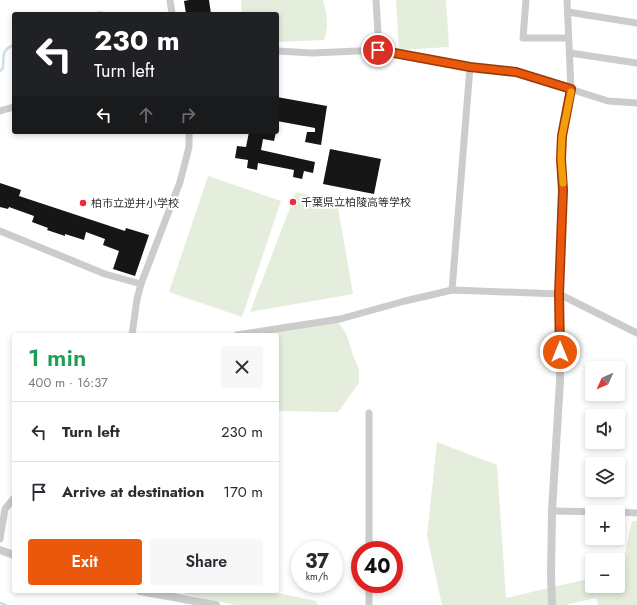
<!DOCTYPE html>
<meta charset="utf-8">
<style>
:root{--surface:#fff;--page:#f7f7f7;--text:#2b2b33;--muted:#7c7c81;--line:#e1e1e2;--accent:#ea580c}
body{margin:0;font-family:Jost,"Noto Sans JP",sans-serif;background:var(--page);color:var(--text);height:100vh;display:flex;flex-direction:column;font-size:15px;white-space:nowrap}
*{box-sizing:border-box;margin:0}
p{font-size:13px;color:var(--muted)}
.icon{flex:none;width:22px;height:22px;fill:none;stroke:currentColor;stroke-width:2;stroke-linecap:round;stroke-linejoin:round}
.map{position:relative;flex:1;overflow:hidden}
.drawer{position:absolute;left:12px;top:333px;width:267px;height:260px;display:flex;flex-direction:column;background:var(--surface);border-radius:4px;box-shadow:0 2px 6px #0003}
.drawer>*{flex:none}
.top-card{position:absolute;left:12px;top:12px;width:267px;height:122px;border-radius:4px;box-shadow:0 2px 6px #0003;background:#202124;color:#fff;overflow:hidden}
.needle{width:26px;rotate:225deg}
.buttons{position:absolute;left:585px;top:361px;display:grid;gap:8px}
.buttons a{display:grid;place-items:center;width:40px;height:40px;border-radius:4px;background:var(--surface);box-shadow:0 2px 6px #0003;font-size:20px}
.speed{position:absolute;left:291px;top:541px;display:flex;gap:8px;font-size:20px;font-weight:700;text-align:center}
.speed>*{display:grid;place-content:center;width:52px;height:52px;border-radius:50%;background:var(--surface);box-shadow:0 2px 6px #0003;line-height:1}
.speed small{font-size:10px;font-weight:400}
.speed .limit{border:6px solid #d22;background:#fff;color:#111}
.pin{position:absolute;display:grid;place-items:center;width:34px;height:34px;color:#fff;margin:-17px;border:2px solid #fff;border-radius:50%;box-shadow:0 1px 4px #0007}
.me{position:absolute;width:44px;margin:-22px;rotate:0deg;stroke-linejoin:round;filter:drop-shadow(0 0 3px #0008)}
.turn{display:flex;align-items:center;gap:14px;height:84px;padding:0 16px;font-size:18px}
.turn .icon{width:52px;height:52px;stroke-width:2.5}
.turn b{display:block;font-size:28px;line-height:34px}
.lanes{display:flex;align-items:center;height:38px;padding:0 16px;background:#0003;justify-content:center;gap:20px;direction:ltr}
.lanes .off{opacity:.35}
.round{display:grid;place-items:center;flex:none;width:42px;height:42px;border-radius:4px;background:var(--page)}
.overview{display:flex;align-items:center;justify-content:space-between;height:68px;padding:0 16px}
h1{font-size:24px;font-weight:600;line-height:30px;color:#1e9e55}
.primary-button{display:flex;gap:8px;margin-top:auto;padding:8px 16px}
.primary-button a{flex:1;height:46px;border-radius:4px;background:var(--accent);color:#fff;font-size:16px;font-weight:600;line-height:46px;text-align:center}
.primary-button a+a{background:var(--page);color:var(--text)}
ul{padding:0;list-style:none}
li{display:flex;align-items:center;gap:12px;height:60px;padding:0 16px;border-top:1px solid var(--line)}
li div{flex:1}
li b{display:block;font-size:15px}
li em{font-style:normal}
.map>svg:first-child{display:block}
.green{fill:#e5eddc}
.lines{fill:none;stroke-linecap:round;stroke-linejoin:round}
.stream{stroke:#c8dfee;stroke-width:2.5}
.building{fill:#161616}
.minor{stroke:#ccc;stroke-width:7}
.tertiary{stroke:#ccc;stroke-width:8}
.route-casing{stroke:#983908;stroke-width:10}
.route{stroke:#ea580c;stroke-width:7}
.slow{stroke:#f59e0b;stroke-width:7}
.poi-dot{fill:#ef2937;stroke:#fff;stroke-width:1.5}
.labels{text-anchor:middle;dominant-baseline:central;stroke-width:4;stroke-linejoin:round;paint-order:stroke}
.poi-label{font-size:11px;fill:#2f2f2f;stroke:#fff;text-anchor:start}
</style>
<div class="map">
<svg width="637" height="605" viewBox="0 0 637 605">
<rect width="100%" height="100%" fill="#fff"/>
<!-- green -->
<g class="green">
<path d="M241,0H323C327,14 329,26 324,40L277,42V14H242Z"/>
<polygon points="396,0 446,0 449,47 399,50"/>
<polygon points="208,176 281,201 242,317 169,292"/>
<polygon points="296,192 337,202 353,294 250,312"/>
<polygon points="337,321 346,333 353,355 359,370 359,383 338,412 277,411 277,335 263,335"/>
<polygon points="437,442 497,465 506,598 592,578 592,586 618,586 618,572 621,571 632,521 637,521 637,605 598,605 596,598 565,605 442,605 427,536"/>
<polygon points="186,591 268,591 316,601 318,605 235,605 185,594"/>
</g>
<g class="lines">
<!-- stream -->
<g class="stream">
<path d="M93,14C97,13 102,11 105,14"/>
<path d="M0,71L3,68C4,56 1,50 14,45"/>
<polyline points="0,603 6,605"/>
</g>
</g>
<!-- building -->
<g class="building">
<polygon points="189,0 209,0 211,14 186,14 184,1"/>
<polygon points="277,97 327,106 321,145 305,142 307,132 315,132 315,128 277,121"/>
<polygon points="249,132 276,132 274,141 263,139 261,150 315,162 313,173 304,171 302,179 293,177 294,170 258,163 257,170 247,168 248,160 235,158 237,146 246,147"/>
<polygon points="330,149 381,159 374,194 323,184"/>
<polygon points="0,183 21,190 19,196 125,231 126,228 149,235 135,276 113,269 119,251 103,245 105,239 86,232 84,240 65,234 65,236 47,230 48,228 32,222 34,216 9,207 8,209 0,207"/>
</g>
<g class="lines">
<!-- minor -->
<g class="minor">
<polyline points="170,0 172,14"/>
<polyline points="376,0 379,50"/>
<polyline points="526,0 523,38 568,38"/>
<polyline points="567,0 571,89"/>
<polyline points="568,12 637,23"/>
<polyline points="277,51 313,53 379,50 470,67 516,72 608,101 637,103"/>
<polyline points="570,53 637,63"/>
<polyline points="0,111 14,107"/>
<polyline points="0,231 105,274 141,284"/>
<polyline points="452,290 470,67"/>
<polyline points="132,335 137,299 141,284 180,182 189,147 189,132"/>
<polyline points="237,335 340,319 405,301 452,290 559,294 637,333"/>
<polyline points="552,511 608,512"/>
<polyline points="618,512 637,513"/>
<polyline points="0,539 5,509 14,498"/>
<polyline points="369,550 369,413"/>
<polyline points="369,605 369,584"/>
</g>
<!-- tertiary -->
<g class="tertiary">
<polyline points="0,550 14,555"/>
<polyline points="140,591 216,605"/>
<polyline points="552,605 551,575 552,511 560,381 560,337 559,294 563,190 561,159 562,136 571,89"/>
</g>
</g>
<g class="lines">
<defs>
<polyline id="route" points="378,50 470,67 516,72 571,89 562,136 561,159 563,190 559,294 560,352"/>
</defs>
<!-- route casing -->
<use href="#route" class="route-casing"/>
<!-- route -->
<use href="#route" class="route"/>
<!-- slow -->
<polyline class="slow" points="563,183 561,159 562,136 571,92"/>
</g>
<!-- markers -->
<g class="poi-dot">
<circle cx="293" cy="202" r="4"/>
<circle cx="83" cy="203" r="4"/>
</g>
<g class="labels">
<!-- poi labels -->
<g class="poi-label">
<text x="301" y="202">千葉県立柏陵高等学校</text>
<text x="91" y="203">柏市立逆井小学校</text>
</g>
</g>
</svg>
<div class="buttons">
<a><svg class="needle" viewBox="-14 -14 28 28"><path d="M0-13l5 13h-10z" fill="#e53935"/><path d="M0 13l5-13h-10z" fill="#7c7c81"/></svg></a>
<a><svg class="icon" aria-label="sound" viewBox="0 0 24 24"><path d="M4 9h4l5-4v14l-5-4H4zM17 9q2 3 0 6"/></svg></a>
<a><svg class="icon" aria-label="layers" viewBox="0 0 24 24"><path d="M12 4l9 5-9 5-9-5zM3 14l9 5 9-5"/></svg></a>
<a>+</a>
<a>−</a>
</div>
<div class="speed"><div>37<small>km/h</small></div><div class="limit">40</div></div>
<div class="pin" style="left:378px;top:50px;background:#d93025"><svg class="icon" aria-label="arrive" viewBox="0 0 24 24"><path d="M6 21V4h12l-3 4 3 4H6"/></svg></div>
<svg class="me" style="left:560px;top:352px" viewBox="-20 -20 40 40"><circle r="17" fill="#ea580c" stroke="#fff" stroke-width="3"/><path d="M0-11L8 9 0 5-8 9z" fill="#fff"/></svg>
<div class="top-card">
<div class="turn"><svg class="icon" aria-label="left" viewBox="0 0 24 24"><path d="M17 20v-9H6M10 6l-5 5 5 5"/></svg><div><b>230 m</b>Turn left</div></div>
<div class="lanes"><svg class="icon" aria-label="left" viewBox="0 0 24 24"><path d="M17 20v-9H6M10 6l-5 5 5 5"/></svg><svg class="icon off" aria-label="ahead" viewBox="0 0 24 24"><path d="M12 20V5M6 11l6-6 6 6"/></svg><svg class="icon off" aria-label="right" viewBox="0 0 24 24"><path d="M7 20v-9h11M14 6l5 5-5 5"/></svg></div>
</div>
<section class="drawer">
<div class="overview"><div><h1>1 min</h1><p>400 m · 16:37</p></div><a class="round"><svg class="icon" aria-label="close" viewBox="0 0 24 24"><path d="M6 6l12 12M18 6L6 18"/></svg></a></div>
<ul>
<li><svg class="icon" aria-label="left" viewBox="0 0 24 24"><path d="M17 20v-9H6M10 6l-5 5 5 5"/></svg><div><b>Turn left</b></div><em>230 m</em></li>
<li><svg class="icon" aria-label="arrive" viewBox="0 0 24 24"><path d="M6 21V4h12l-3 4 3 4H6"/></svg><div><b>Arrive at destination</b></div><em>170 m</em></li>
</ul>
<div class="primary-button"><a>Exit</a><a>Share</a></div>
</section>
</div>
